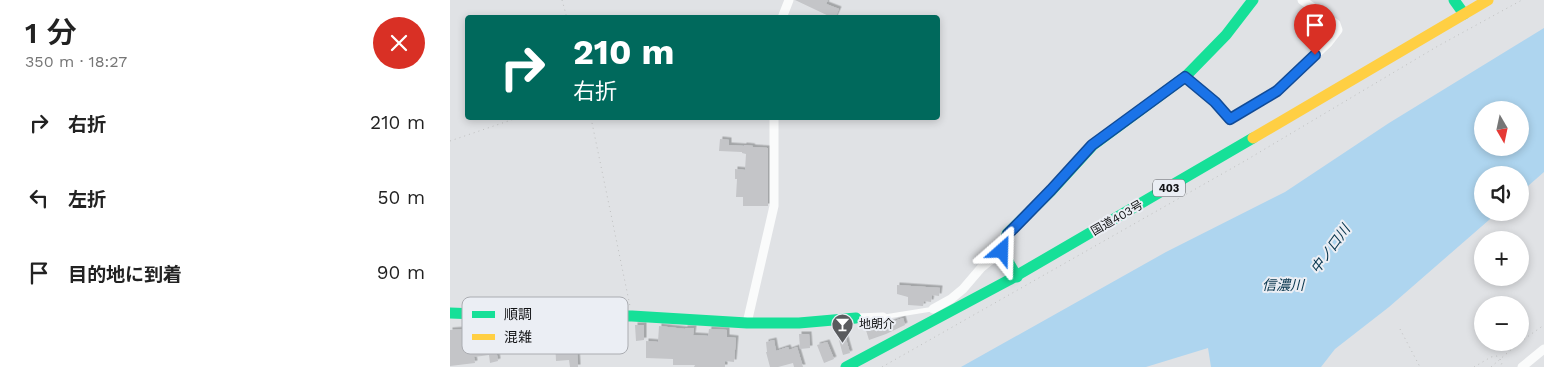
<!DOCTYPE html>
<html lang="ja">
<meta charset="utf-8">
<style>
:root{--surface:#fff;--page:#f6f6f6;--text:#222;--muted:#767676}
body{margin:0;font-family:"Work Sans","Noto Sans JP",sans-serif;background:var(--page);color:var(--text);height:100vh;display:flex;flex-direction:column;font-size:19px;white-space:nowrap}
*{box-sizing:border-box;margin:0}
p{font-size:16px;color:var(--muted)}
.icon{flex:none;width:28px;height:28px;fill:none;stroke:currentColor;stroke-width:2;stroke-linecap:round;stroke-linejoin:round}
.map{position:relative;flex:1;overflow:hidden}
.panel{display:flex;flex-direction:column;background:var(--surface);width:450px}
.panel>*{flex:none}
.banner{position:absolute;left:15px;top:15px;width:475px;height:105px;border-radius:5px;box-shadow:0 2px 8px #0003;background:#00695c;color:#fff;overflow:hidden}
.needle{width:32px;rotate:171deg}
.tools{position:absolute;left:1024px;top:101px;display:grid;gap:10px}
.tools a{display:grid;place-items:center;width:55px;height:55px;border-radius:50%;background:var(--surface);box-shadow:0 2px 8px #0003;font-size:25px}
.pin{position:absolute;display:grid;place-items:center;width:42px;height:42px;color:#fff;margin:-51px -21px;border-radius:50% 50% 50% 0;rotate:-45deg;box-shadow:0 0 5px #0007}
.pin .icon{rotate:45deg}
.me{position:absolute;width:55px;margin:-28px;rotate:25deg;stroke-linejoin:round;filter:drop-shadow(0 0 4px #0008)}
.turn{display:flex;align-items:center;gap:18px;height:105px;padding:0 25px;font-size:22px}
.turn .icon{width:65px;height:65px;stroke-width:2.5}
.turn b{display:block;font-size:35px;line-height:42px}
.round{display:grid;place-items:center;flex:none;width:52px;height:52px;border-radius:26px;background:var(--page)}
.headline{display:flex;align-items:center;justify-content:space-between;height:85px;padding:0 25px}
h1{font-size:30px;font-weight:600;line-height:38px}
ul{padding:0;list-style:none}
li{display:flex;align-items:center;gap:15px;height:75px;padding:0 25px}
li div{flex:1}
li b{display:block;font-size:19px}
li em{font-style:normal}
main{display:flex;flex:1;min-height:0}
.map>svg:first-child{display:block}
.water{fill:#aed5ef;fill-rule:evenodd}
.building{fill:#c4c5c8;filter:url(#shadow)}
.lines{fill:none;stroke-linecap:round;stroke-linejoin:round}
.path{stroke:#bfc0c0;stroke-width:1;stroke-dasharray:1 4;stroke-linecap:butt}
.lane{stroke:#fafbfb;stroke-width:4.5}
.street{stroke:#fafbfb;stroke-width:9}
.fast{stroke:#16e098;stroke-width:11}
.slow{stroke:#ffcf43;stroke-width:11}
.route-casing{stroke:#114b97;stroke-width:12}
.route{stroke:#1a73e8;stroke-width:9}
.labels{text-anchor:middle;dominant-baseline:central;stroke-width:4;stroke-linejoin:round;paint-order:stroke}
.shield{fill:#ebeef4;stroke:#535558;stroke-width:1}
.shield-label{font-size:11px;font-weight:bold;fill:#121315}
.street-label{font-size:12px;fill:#121315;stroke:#ebeef4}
.poi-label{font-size:12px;fill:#121315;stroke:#ebeef4;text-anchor:start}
.water-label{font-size:14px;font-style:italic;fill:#07354d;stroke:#ebeef4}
.key{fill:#ebeef4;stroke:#aaacb1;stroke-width:1}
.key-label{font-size:14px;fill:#121315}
</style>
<main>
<section class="panel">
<div class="headline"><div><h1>1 分</h1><p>350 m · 18:27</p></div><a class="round" style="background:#d93025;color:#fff"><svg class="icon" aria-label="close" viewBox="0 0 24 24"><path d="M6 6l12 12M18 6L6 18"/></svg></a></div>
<ul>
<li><svg class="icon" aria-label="right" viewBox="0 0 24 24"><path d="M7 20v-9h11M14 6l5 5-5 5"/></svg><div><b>右折</b></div><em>210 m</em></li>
<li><svg class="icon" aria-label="left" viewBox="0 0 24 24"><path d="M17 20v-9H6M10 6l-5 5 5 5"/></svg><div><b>左折</b></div><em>50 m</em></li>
<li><svg class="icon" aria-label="arrive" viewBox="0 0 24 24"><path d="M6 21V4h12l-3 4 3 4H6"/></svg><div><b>目的地に到着</b></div><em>90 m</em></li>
</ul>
</section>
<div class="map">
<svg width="1094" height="367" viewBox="0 0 1094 367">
<defs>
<filter id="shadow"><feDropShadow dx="2.5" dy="-2.5" stdDeviation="0" flood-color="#0004"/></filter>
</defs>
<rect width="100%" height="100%" fill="#e0e2e5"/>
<!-- water -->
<path class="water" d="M1094,28V172L1070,193V175H1032V212L1047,213L939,307L885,349L871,367H761L758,348L696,367H511L716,252L835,192L939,123ZM1032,110H1070V148H1032Z"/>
<!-- building -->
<g class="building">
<polygon points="345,0 378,0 376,4 389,9 385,18 383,18"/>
<polygon points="270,139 279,140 279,145 294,146 294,145 303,146 302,147 318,148 318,206 293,206 293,197 286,197 287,179 285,179 285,169 295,170 296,154 292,153 292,152 269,151"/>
<polygon points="447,285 490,288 489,296 482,295 481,302 474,301 473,306 458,305 458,297 447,294"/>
<polygon points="453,318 455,325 436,334 419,340 415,327 425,324 426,326 433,325"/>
<polygon points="185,325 194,325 194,340 186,341"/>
<polygon points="119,326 128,326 128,334 126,334 128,367 120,367 119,360 106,361 105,341 119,340"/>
<polygon points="209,326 235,329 235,328 244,328 243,335 258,336 259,329 277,330 277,337 286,338 284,362 275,361 275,367 244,367 245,365 223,365 223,359 196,358 196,341 208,342"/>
<polygon points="15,329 15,339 32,336 33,339 41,338 43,350 46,349 48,361 40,363 39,355 24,357 25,363 0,366 0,330"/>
<polygon points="394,332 400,353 393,355 387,333"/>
<polygon points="349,334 359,334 360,348 350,349"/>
<polygon points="324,340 326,351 338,347 339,350 347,347 353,367 344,367 343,363 328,367 320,367 316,352 317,352 316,342"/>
<polygon points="377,342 384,359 374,363 367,345"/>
</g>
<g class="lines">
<!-- path -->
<g class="path">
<polyline points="112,0 117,18"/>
<polyline points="141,118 180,306"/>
<polyline points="0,141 67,118"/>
<polyline points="950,329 970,367"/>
<polyline points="1070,342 1094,325"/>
<polyline points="432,367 793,162 988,46 1072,0"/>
<polyline points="1024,367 1041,357 1047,356 1050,359 1052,363 1050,367"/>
<polyline points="1041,367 1070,342"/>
</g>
<!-- lane -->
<polyline class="lane" points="433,317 483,309"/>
<!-- street -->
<g class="street">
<polyline points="332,18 339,0"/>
<polyline points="735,77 765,102 780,119 827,91 878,43 888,30 886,24 852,0"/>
<polyline points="483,309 501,299 513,289 531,268 552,251"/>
<polyline points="406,318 433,317"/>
<polyline points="297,323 324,206 324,118"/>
<polyline points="1072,367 1094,349"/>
</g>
<!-- fast -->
<g class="fast">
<polyline points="1004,0 1014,14"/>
<polyline points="567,277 552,251 557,234 601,191 643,145 735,77 776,35 803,0"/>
<polyline points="0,313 78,316 182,316 297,323 349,323 406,318"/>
<polyline points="396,367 559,280 803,138"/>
</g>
<!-- slow -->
<polyline class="slow" points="803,138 1038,0"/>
</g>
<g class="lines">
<defs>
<polyline id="route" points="552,251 558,234 601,190 642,145 735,77 765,102 780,119 827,91 865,55"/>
</defs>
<!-- route casing -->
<use href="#route" class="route-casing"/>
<!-- route -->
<use href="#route" class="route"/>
</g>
<!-- icons -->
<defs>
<symbol id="bar-pin" viewBox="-11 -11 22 30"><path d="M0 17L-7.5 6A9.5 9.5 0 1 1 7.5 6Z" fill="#5a5b5e" stroke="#ebeef4"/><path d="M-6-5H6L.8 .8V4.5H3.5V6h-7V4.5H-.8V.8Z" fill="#fff"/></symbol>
</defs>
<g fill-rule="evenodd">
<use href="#bar-pin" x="380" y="312" width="25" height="34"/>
</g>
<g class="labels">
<!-- shield labels -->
<rect class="shield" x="703" y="179.5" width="32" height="17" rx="4"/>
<g class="shield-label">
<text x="719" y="188">403</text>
</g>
<!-- street labels -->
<g class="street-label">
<text transform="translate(667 218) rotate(-30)">国道403号</text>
</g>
<!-- poi labels -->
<g class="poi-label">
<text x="409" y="324">地朗介</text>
</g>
<!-- water labels -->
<g class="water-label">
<text transform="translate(880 249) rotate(-54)">中ノ口川</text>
<text x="833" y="285">信濃川</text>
</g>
</g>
<!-- legend -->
<rect x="12" y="297" width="166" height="57" rx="8" class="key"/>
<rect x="22" y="311" width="23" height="7" fill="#16e098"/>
<rect x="22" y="334" width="23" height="6" fill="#ffcf43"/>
<g class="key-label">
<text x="54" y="319">順調</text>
<text x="54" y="342">混雑</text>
</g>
</svg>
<div class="tools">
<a><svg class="needle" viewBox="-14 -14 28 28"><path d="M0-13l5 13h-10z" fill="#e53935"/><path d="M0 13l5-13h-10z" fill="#767676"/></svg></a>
<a><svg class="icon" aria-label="sound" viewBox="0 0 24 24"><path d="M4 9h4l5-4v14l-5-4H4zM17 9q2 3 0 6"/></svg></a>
<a>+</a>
<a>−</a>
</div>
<div class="pin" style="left:865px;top:55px;background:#d93025"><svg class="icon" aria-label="arrive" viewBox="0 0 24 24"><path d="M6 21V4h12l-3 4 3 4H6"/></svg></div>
<svg class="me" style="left:552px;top:251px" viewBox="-20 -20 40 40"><path d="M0-17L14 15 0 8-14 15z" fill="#1a73e8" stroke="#fff" stroke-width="4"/></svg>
<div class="banner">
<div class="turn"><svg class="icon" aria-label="right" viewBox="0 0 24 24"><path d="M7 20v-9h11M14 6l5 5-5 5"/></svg><div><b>210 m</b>右折</div></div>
</div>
</div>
</main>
